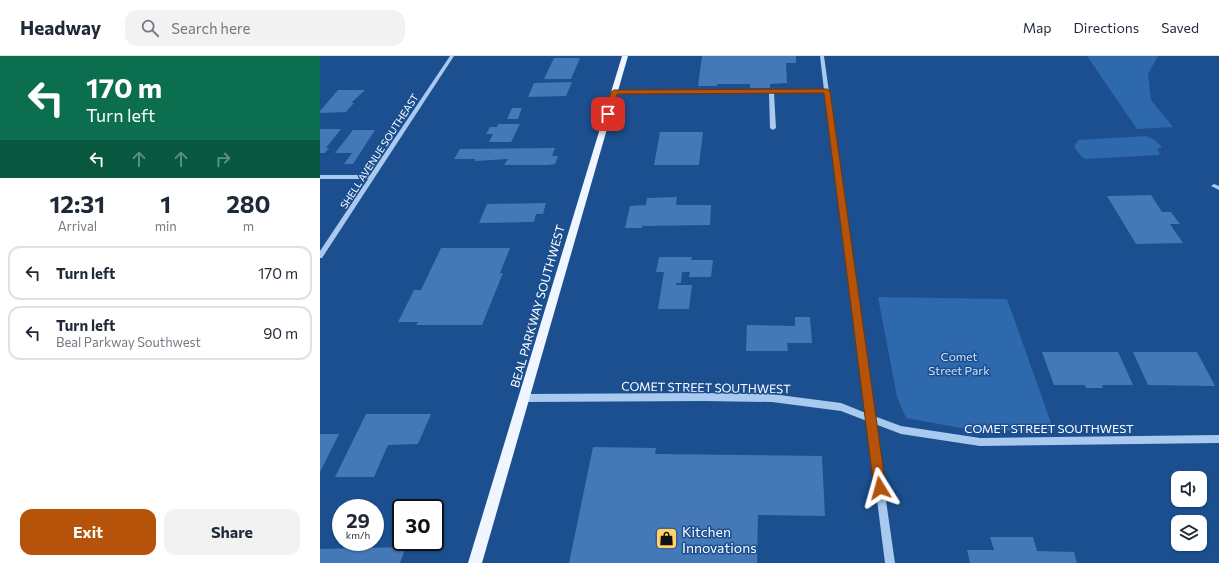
<!DOCTYPE html>
<style>
:root{--surface:#fff;--page:#f2f2f3;--text:#1f2937;--muted:#747a83;--line:#e0e1e3;--accent:#b45309}
body{margin:0;font-family:Commissioner,sans-serif;background:var(--page);color:var(--text);height:100vh;display:flex;flex-direction:column;font-size:15px;white-space:nowrap}
*{box-sizing:border-box;margin:0}
p{font-size:13px;color:var(--muted)}
.icon{flex:none;width:22px;height:22px;fill:none;stroke:currentColor;stroke-width:2;stroke-linecap:round;stroke-linejoin:round}
.map{position:relative;flex:1;overflow:hidden}
.drawer{display:flex;flex-direction:column;background:var(--surface);width:320px}
.drawer>*{flex:none}
.banner{background:#0b6e4f;color:#fff;overflow:hidden}
.buttons{position:absolute;left:851px;top:415px;display:grid;gap:8px}
.buttons a{display:grid;place-items:center;width:36px;height:36px;border-radius:8px;background:var(--surface);box-shadow:0 1px 3px #0004;font-size:20px}
.speed{position:absolute;left:12px;top:443px;display:flex;gap:8px;font-size:20px;font-weight:700;text-align:center}
.speed>*{display:grid;place-content:center;width:52px;height:52px;border-radius:50%;background:var(--surface);box-shadow:0 1px 3px #0004;line-height:1}
.speed small{font-size:10px;font-weight:400}
.speed .limit{border:2px solid #111;border-radius:6px;background:#fff;color:#111}
.pin{position:absolute;display:grid;place-items:center;width:34px;height:34px;color:#fff;margin:-17px;border-radius:8px;box-shadow:0 2px 6px #0006}
.me{position:absolute;width:44px;margin:-22px;rotate:352deg;stroke-linejoin:round;filter:drop-shadow(0 0 3px #0008)}
.turn{display:flex;align-items:center;gap:14px;height:84px;padding:0 20px;font-size:18px}
.turn .icon{width:52px;height:52px;stroke-width:2.5}
.turn b{display:block;font-size:28px;line-height:34px}
.lanes{display:flex;align-items:center;height:38px;padding:0 20px;background:#0003;justify-content:center;gap:20px;direction:ltr}
.lanes .off{opacity:.35}
.eta{display:flex;justify-content:space-evenly;align-items:center;height:68px;text-align:center}
.eta b{font-size:24px;font-weight:700;line-height:28px}
.action{display:flex;gap:8px;margin-top:auto;padding:8px 20px}
.action a{flex:1;height:46px;border-radius:12px;background:var(--accent);color:#fff;font-size:16px;font-weight:700;line-height:46px;text-align:center}
.action a+a{background:var(--page);color:var(--text)}
ul{padding:0;list-style:none}
li{display:flex;align-items:center;gap:12px;height:54px;margin:0 8px 6px;padding:0 12px;border:2px solid var(--line);border-radius:12px}
li div{flex:1}
li b{display:block;font-size:15px}
li em{font-style:normal}
header{display:flex;align-items:center;gap:24px;box-sizing:border-box;height:56px;padding:0 20px;background:var(--surface);border-bottom:1px solid var(--line)}
header strong{font-size:19px}
nav{display:flex;gap:22px;margin-inline-start:auto;font-size:14px}
.search{width:280px;height:36px;background:var(--page);display:flex;align-items:center;gap:10px;box-sizing:border-box;padding:0 14px;border-radius:12px;color:var(--muted);font-size:15px}
main{display:flex;flex:1;min-height:0}
.map>svg:first-child{display:block}
.green{fill:#2e69ad}
.building{fill:#4478b7}
.lines{fill:none;stroke-linecap:round;stroke-linejoin:round}
.minor{fill:#a9c9ee;fill-rule:evenodd}
.major{fill:#f0f6ff;fill-rule:evenodd}
.route{fill:#b45309;stroke:#753606}
.labels{text-anchor:middle;dominant-baseline:central;stroke-width:3;stroke-linejoin:round;paint-order:stroke}
.far-street-label{font-size:10px;fill:#fff;stroke:#1b4f8f}
.street-label{font-size:12px;fill:#fff;stroke:#1b4f8f}
.park-label{font-size:12px;fill:#cfe3fa;stroke:#1b4f8f}
.near-poi-label{font-size:14px;fill:#fff;stroke:#1b4f8f;text-anchor:start}
</style>
<header>
<strong>Headway</strong>
<div class="search"><svg class="icon" aria-label="search" viewBox="0 0 24 24"><circle cx="10" cy="10" r="6"/><path d="M15 15l6 6"/></svg>Search here</div>
<nav><a>Map</a><a>Directions</a><a>Saved</a></nav>
</header>
<main>
<section class="drawer">
<div class="banner">
<div class="turn"><svg class="icon" aria-label="left" viewBox="0 0 24 24"><path d="M17 20v-9H6M10 6l-5 5 5 5"/></svg><div><b>170 m</b>Turn left</div></div>
<div class="lanes"><svg class="icon" aria-label="left" viewBox="0 0 24 24"><path d="M17 20v-9H6M10 6l-5 5 5 5"/></svg><svg class="icon off" aria-label="ahead" viewBox="0 0 24 24"><path d="M12 20V5M6 11l6-6 6 6"/></svg><svg class="icon off" aria-label="ahead" viewBox="0 0 24 24"><path d="M12 20V5M6 11l6-6 6 6"/></svg><svg class="icon off" aria-label="right" viewBox="0 0 24 24"><path d="M7 20v-9h11M14 6l5 5-5 5"/></svg></div>
</div>
<div class="eta">
<div><b>12:31</b><p>Arrival</p></div>
<div><b>1</b><p>min</p></div>
<div><b>280</b><p>m</p></div>
</div>
<ul>
<li><svg class="icon" aria-label="left" viewBox="0 0 24 24"><path d="M17 20v-9H6M10 6l-5 5 5 5"/></svg><div><b>Turn left</b></div><em>170 m</em></li>
<li><svg class="icon" aria-label="left" viewBox="0 0 24 24"><path d="M17 20v-9H6M10 6l-5 5 5 5"/></svg><div><b>Turn left</b><p>Beal Parkway Southwest</p></div><em>90 m</em></li>
</ul>
<div class="action"><a>Exit</a><a>Share</a></div>
</section>
<div class="map">
<svg width="899" height="507" viewBox="0 0 899 507">
<rect width="100%" height="100%" fill="#1b4f8f"/>
<!-- green -->
<g class="green">
<polygon points="767,0 838,0 828,18 831,44 853,71 817,73"/>
<polygon points="826,80 835,84 841,90 841,92 837,92 840,99 765,103 761,100 754,91 758,84"/>
<polygon points="558,241 687,243 734,375 652,374 586,362 577,341"/>
</g>
<!-- building -->
<g class="building">
<polygon points="382,0 476,0 476,7 466,7 467,27 450,28 450,32 430,32 430,28 397,28 397,30 378,30"/>
<polygon points="234,2 260,2 251,23 224,23"/>
<polygon points="252,26 246,40 208,41 214,27"/>
<polygon points="18,34 45,34 31,47 34,47 26,56 0,57 0,55"/>
<polygon points="192,52 202,52 198,63 187,63"/>
<polygon points="178,68 200,68 191,86 169,86 173,78 166,78 170,71 177,71"/>
<polygon points="0,73 21,73 6,92 9,92 5,97 0,97"/>
<polygon points="33,74 55,74 33,108 24,108 32,97 15,97"/>
<polygon points="340,76 383,76 379,109 334,109"/>
<polygon points="235,92 232,100 238,100 235,108 229,109 184,109 188,103 155,105 155,103 134,103 140,93"/>
<polygon points="831,139 842,156 851,156 860,168 850,168 863,187 816,188 787,140"/>
<polygon points="357,141 356,149 391,149 390,169 322,170 322,172 305,172 310,150 326,149 327,142"/>
<polygon points="226,147 223,158 216,158 214,166 159,167 167,148"/>
<polygon points="121,192 190,192 180,217 183,217 162,269 96,269 98,266 78,266 94,234 101,234"/>
<polygon points="339,201 372,201 371,204 393,204 391,221 369,221 370,216 362,216 361,227 356,227 356,229 372,229 369,253 338,253 344,216 336,216"/>
<polygon points="475,261 490,261 492,287 467,287 468,295 426,295 427,269 475,270"/>
<polygon points="722,296 798,296 813,329 782,329 783,332 766,332 765,329 734,329"/>
<polygon points="813,296 877,296 895,330 828,329"/>
<polygon points="46,358 111,358 98,388 68,389 54,421 15,421"/>
<polygon points="0,378 19,378 0,416"/>
<polygon points="273,391 336,392 335,398 502,400 505,460 438,459 437,507 249,507"/>
<polygon points="670,481 713,481 717,495 754,496 757,507 650,507 647,494 674,494"/>
<polygon points="86,491 80,507 0,507 0,493"/>
</g>
<g class="lines">
<!-- minor -->
<g class="minor">
<polygon points="130,0 134,0 2,202 0,202 0,195 48,123 0,123 0,119 50,119"/>
<polygon points="500,0 504,0 554,360 581,370 660,382 899,379 899,387 660,390 581,378 555,368 575,507 565,507 547,365 521,355 452,346 384,345 204,346 201,345 200,342 201,339 204,338 384,337 452,338 521,347 546,357 504,36 454,37 456,72 453,74 450,72 449,37 294,37 292,36 294,35 504,34"/>
<polygon points="894,128 899,130 899,134 891,130"/>
</g>
<!-- major -->
<polygon class="major" points="302,0 308,0 162,507 148,507"/>
</g>
<!-- route -->
<polygon class="route" points="507,33 510,35 566,432 564,436 560,437 556,436 554,432 504,37 297,38 291,58 288,60 284,58 291,36 294,34"/>
<!-- icons -->
<defs>
<symbol id="shop-square" viewBox="-11 -11 22 22"><rect x="-9" y="-9" width="18" height="18" rx="4" fill="#ffd166" stroke="#1b4f8f"/><path d="M-5-2.5h2.3a2.7 3.5 0 0 1 5.4 0H5L5.5 6h-11ZM-1.5-2.5h3a1.5 2.3 0 0 0-3 0Z" fill="#111"/></symbol>
</defs>
<g fill-rule="evenodd">
<use href="#shop-square" x="334" y="470" width="25" height="25"/>
</g>
<g class="labels">
<!-- far-street labels -->
<g class="far-street-label">
<text transform="translate(59 95) rotate(-57)">SHELL AVENUE SOUTHEAST</text>
</g>
<!-- street labels -->
<g class="street-label">
<text transform="translate(217 250) rotate(-74)">BEAL PARKWAY SOUTHWEST</text>
<text transform="translate(386 331) rotate(1)">COMET STREET SOUTHWEST</text>
<text x="729" y="372">COMET STREET SOUTHWEST</text>
</g>
<!-- park labels -->
<g class="park-label">
<text x="639" y="300">Comet<tspan x="639" dy="14">Street Park</tspan></text>
</g>
<!-- near-poi labels -->
<g class="near-poi-label">
<text x="362" y="475">Kitchen<tspan x="362" dy="16">Innovations</tspan></text>
</g>
</g>
</svg>
<div class="buttons">
<a><svg class="icon" aria-label="sound" viewBox="0 0 24 24"><path d="M4 9h4l5-4v14l-5-4H4zM17 9q2 3 0 6"/></svg></a>
<a><svg class="icon" aria-label="layers" viewBox="0 0 24 24"><path d="M12 4l9 5-9 5-9-5zM3 14l9 5 9-5"/></svg></a>
</div>
<div class="speed"><div>29<small>km/h</small></div><div class="limit">30</div></div>
<div class="pin" style="left:288px;top:58px;background:#d93025"><svg class="icon" aria-label="arrive" viewBox="0 0 24 24"><path d="M6 21V4h12l-3 4 3 4H6"/></svg></div>
<svg class="me" style="left:560px;top:432px" viewBox="-20 -20 40 40"><path d="M0-17L14 15 0 8-14 15z" fill="#b45309" stroke="#fff" stroke-width="4"/></svg>
</div>
</main>
